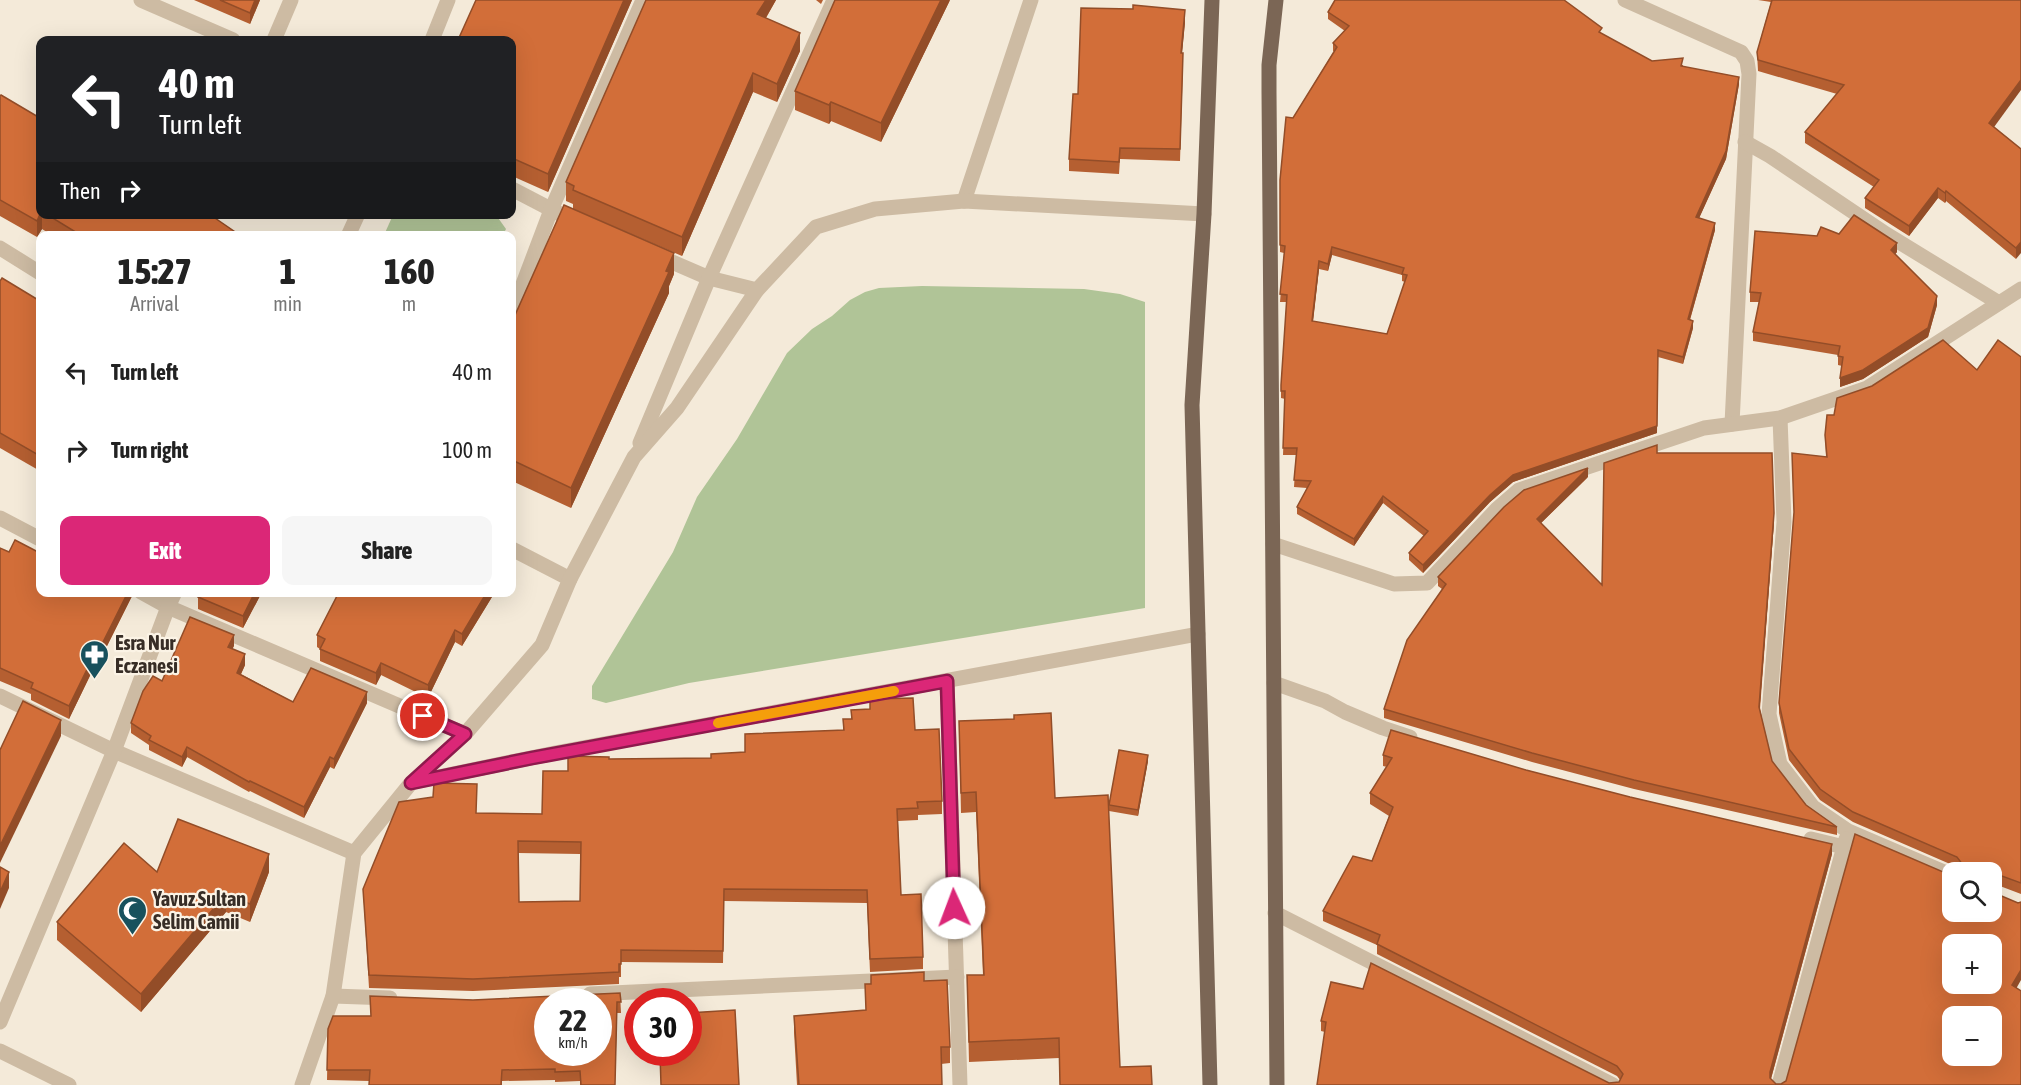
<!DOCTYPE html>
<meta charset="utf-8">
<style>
:root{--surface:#fff;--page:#f6f6f6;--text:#222;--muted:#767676;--accent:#db2777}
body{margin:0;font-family:"Asap Condensed",sans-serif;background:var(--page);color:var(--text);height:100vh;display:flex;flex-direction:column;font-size:22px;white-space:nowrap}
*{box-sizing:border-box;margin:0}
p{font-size:20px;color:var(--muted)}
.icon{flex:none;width:33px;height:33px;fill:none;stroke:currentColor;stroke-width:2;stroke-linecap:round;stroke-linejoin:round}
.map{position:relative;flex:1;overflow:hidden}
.details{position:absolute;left:36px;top:231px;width:480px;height:366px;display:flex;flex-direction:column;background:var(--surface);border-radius:12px;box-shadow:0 6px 24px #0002}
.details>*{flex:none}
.top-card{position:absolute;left:36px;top:36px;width:480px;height:183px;border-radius:12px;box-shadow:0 6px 24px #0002;background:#202124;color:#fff;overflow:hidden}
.tools{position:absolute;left:1942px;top:862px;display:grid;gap:12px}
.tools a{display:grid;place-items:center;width:60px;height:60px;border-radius:12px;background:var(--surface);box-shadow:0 6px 24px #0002;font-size:30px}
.speed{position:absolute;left:534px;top:988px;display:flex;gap:12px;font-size:30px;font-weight:700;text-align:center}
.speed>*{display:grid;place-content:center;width:78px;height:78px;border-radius:50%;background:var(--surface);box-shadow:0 6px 24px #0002;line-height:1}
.speed small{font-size:15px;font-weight:400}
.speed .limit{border:9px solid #d22;background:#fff;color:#111}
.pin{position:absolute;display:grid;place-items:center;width:51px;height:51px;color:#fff;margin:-26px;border:3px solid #fff;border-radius:50%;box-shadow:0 2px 6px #0007}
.me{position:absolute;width:66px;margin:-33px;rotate:358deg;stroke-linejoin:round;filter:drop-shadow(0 0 4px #0008)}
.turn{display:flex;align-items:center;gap:21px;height:126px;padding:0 24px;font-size:27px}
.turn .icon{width:78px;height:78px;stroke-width:2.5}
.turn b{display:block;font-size:42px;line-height:51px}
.then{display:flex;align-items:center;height:57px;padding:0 24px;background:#0003;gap:12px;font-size:22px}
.eta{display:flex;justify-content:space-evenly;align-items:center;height:102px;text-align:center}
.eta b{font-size:36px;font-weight:800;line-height:42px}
.action{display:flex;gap:12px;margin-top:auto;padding:12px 24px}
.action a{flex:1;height:69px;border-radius:12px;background:var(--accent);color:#fff;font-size:24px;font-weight:800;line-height:69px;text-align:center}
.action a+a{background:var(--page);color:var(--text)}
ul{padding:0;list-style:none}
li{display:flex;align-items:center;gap:18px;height:78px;padding:0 24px}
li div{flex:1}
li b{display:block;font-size:22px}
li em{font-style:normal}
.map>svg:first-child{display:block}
.green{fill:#b0c497}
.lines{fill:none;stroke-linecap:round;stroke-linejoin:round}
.minor{stroke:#cdbba3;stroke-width:15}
.major{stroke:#7b6655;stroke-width:15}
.wall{fill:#b55f31;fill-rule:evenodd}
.shaded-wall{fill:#934d28}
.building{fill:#d26e39;stroke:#934d28;stroke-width:1.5;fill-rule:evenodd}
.route-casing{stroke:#8e194d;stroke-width:15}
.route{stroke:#db2777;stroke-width:10}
.slow{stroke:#f59e0b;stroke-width:10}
.labels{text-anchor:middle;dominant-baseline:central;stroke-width:4.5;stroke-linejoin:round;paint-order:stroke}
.poi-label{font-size:20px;font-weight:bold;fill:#372d26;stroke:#fbf3e5;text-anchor:start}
</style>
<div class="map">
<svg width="2021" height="1085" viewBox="0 0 2021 1085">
<rect width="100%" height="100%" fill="#f4ead9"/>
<!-- green -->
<g class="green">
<polygon points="393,215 496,215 506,229 503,235 384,235"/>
<polygon points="922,286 1084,289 1120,294 1145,302 1145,608 689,683 606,703 592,699 592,686 673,552 697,497 737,439 787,353 812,329 832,316 850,300 865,292 879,288"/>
</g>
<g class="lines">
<!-- minor -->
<g class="minor">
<polyline points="141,0 233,40"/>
<polyline points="1625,0 1741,52 1747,61 1749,74 1732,424"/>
<polyline points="274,40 291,0"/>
<polyline points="432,40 448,0"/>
<polyline points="1745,142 1770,156 1886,234 1999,303"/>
<polyline points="512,189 560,214"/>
<polyline points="964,201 1031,0"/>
<polyline points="348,236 358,214"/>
<polyline points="0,248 40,273"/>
<polyline points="656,255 709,278 757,290"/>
<polyline points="512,313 551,210 643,0"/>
<polyline points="1780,418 1784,522 1769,714 1780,764 1813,807 1848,831 1953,876"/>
<polyline points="640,443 709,278 834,0"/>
<polyline points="0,518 40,539"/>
<polyline points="1273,544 1394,584 1427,583 1497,509 1519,490 1704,428 1780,418 1867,388 2021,289"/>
<polyline points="512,549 570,579"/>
<polyline points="141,592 168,607 465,734"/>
<polyline points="947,681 960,1085"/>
<polyline points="1274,683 1325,701 1345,712 1383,728 1410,737"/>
<polyline points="0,696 114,751 354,853"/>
<polyline points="414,782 555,753 1198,634"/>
<polyline points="1811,839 1844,847"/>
<polyline points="1275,913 1613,1085"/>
<polyline points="590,994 957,977"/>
<polyline points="333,996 390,998"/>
<polyline points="0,1022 114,751 168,607 175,592"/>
<polyline points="0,1051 69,1085"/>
<polyline points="302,1085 333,996 354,853 411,783 465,734 542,645 570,579 634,457 677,408 757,290 816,227 875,209 964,201 1204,214"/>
<polyline points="1779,1085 1846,839"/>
</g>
<!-- major -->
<g class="major">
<polyline points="1276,0 1269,65 1269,92 1277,1085"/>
<polyline points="1210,1085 1192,405 1204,214 1212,0"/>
</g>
</g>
<!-- wall -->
<g class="wall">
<polygon points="194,0 260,0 250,24"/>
<polygon points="476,0 632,0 548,192 512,176 512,40"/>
<polygon points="646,0 776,0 766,18 800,51 777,102 753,92 682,256 573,209 573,204 566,201 566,182"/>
<polygon points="816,0 823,0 821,4"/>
<polygon points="950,0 881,142 831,121 829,124 795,110 795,91"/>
<polygon points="1758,0 2021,0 1994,127 2021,149 2016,259 1946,201 1945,203 1938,198 1909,236 1865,208 1865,198 1874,187 1805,143 1805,132 1837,94 1758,71 1757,52 1771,2"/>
<path d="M1328,12L1602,34L1652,61L1683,65V67L1739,84L1726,159L1699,218L1715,230L1690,320L1693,328L1683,364L1658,357L1657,433L1513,482L1490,502L1423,573L1409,560V553L1424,536L1383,503L1354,546L1297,514V507L1307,488L1294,487L1296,455H1283L1285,399L1281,398V385L1287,302H1280L1284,253L1280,252V180L1293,118L1334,51H1333V43L1345,31L1328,19ZM1332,255L1402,275V281L1405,282L1387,334L1313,322L1319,269L1328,271Z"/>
<polygon points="1185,22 1182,53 1183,64 1180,161 1120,159 1119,174 1069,171 1069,159 1078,94"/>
<polygon points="0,96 40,214 209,214 241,236 53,236 42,229 37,237 0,216"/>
<polygon points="1839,234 1897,252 1895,254 1937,305 1928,337 1863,379 1840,387 1842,366 1838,365 1838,355 1753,341 1753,332 1759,302 1750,302 1750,292 1817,236"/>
<polygon points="674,274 669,286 669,293 571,508 512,481 512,322"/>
<polygon points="0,281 40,301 40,471 0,448"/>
<polygon points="2021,357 2021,894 1992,883 1992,873 1959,873 1960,871 1957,867 1853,822 1820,800 1789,760 1779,713 1779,703 1826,457 1825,435 1834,415"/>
<polygon points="1657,453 1774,522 1760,709 1772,761 1806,805 1837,827 1837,835 1634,789 1532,762 1384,718 1384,709 1442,589 1438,586 1438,577 1588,477 1541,523 1602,585"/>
<polygon points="0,548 40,592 132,592 132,596 102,656 100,655 69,719 31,700 31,694 0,681"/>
<polygon points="195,592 262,592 243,628 198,609 198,597 199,595"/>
<polygon points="495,592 462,646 455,642 428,698 381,675 376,685 320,661 320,649 317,647 317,635"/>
<polygon points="234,646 232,649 245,665 241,674 293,702 367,703 334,769 330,767 304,818 250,791 249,792 187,757 182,767 149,750 149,745 131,733 131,723 162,681"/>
<path d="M851,710L915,730L942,801V814L918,815V820L898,821L901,895L923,957V969L870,972L867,903L724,901L723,963L621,962V977H619V984L473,991L369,988L363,889L433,797L476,813L542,814L568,771L609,759L711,758L745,752L843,730V719H851ZM518,853L580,854V901L519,902Z"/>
<polygon points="959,721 1055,798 1060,1085 1059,1058 969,1062 967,975 983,975 976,812 961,813"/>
<polygon points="1383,755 1526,770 1832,854 1771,1079 1776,1084 1781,1084 2017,988 2021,1085 1317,1085 1325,1032 1321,1031 1321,1021 1609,1083 1619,1082 1620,1080 1617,1076 1377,954 1377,945 1323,921 1323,911 1372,861 1389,816 1370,804 1370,793 1387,767 1383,766"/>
<polygon points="1148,761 1138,816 1109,811 1109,805"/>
<polygon points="269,872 250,922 226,912 141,1012 57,940 57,922"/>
<polygon points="924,981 950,1047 950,1063 941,1064 942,1085 797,1085 794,1032 794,1016 866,1010 865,984"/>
<polygon points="620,993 621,1013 617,1013 615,1085 580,1085 580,1081 555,1082 555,1080 502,1081 502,1085 369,1085 369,1081 327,1080 328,1029 371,1016 370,996 473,1000"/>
</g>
<!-- shaded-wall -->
<g class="shaded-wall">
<polygon points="255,0 260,0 250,24 250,13"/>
<polygon points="624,0 632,0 548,192 548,174"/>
<polygon points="766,0 776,0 757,33 757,14"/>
<polygon points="941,0 950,0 881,142 881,123"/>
<polygon points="1185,10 1185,22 1181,64 1181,53"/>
<polygon points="800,33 800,51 777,102 777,84"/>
<polygon points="753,73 753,92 682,256 682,237"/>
<polygon points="1739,77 1739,84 1726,159 1696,225 1696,217"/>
<polygon points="2021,80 2021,90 1989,134 1989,123"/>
<polygon points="831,102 831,121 829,124 829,105"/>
<polygon points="1938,188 1938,198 1909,236 1909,226"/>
<polygon points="1946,191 1946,201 1945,203 1945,193"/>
<polygon points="40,214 42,214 42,229 37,237 37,221"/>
<polygon points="1715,223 1715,230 1688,326 1688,319"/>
<polygon points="2021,242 2021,253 2016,259 2016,248"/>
<polygon points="1897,243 1897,252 1891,259 1891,250"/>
<polygon points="1332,247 1332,255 1328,271 1328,264"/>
<polygon points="674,253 674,274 669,286 669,293 571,508 571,488"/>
<polygon points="1319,261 1319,269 1312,329 1312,321"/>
<polygon points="1937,296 1937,305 1928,337 1863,379 1840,387 1840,378"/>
<polygon points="1693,321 1693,328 1683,364 1683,357"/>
<polygon points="1657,426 1657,433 1513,482 1490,502 1423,573 1423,565 1490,495 1513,475"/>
<polygon points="1588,468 1588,477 1537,527 1537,519"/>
<polygon points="1383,496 1383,503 1354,546 1354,539"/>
<polygon points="1774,513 1774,522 1759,716 1759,707"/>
<polygon points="128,592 132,592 132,596 102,656 102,644"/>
<polygon points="255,592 262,592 243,628 243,616"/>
<polygon points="487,592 495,592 462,646 462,634"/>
<polygon points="455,630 455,642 428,698 428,685"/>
<polygon points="234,635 234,646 228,657 228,647"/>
<polygon points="100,643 100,655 69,719 69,706"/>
<polygon points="245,654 245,665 237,683 237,673"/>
<polygon points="381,663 381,675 376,685 376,673"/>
<polygon points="367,692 367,703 334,769 334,759"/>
<polygon points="61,720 61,736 0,863 0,846"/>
<polygon points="187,747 187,757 182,767 182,757"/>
<polygon points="1148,755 1148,761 1138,816 1138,810"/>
<polygon points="330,757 330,767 304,818 304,807"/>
<polygon points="1832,844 1832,854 1770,1082 1770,1072"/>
<polygon points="269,854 269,872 250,922 250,904"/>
<polygon points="9,872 9,888 0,909 0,892"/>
<polygon points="226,894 226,912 141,1012 141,994"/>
<polygon points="2021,970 2021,980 2012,996 2012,985"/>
</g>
<!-- building -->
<g class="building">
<polygon points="220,0 255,0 250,13"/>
<polygon points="476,0 624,0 548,174 512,158 512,40 458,40"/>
<polygon points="646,0 766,0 757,14 800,33 777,84 753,73 682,237 573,190 574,186 566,182"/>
<polygon points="835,0 941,0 881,123 831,102 829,105 795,91"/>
<path d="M1335,0H1564L1602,28L1599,32L1652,61L1683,58L1681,66L1739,77L1726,151L1696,217L1715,223L1688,319L1693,321L1683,357L1658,350L1657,426L1513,475L1490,495L1423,565L1409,553L1428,531L1383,496L1354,539L1297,507L1311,481L1294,480L1297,448H1283L1285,391H1281V385L1287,295L1280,294L1285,246L1280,245V180L1286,117L1293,118L1337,47L1333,43L1349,26L1328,12ZM1332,247L1404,268L1402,274L1407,275L1387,334L1312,321L1319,261L1328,264Z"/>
<polygon points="1772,0 2021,0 2021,80 1989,123 2021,149 2021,242 2016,248 1946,191 1945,193 1938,188 1909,226 1865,198 1879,180 1805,132 1844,85 1758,60 1757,52"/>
<polygon points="1133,5 1185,10 1181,53 1183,53 1180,149 1120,148 1119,162 1069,159 1073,94 1078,94 1081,8 1133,9"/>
<polygon points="1,95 40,118 40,214 37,221 0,200 0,96"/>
<polygon points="564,205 674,253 666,271 669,272 571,488 512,460 512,322"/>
<polygon points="46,214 209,214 241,236 82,236"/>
<polygon points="1854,215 1897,243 1891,250 1937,296 1928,328 1863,370 1840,378 1843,357 1838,356 1840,346 1753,332 1761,293 1750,292 1755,231 1817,236 1821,227 1839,234"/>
<polygon points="2,278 40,301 40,456 0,433 0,281"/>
<polygon points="1943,340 1977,370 1998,340 2021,357 2021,883 1991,872 1989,873 1959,873 1963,865 1957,857 1853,812 1820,789 1789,749 1779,703 1794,512 1792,453 1827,457 1825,435 1827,415 1834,415 1837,398 1872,386"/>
<polygon points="1657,445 1657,453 1772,453 1774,513 1759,707 1772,761 1806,805 1837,827 1634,780 1532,753 1384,709 1407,640 1446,584 1438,577 1504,507 1524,490 1588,468 1537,519 1602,585 1604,463"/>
<polygon points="15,540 40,553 40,592 128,592 102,644 100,643 69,706 31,688 33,683 0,668 0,548 9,552"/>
<polygon points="200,592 255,592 243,616 198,597"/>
<polygon points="339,592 487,592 462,634 455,630 428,685 381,663 376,673 320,649 325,639 317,635"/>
<polygon points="190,617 234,635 228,647 245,654 237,673 293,702 311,668 367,692 334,759 330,757 304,807 250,781 249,782 187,747 182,757 149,740 151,736 131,723 143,691 153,676 162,681"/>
<path d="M913,698L915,730L939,729L942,801L917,802L918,808L897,809L901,895L921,894L923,957L870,959L867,890L724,889L723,951L621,950V964H619V972L473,979L369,975L363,889L399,802L433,797L434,783L477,784L476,813L542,814L543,771H568V756L609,757V759L711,758V754L745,752V734L844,730L843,719H852L851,710L870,709V699ZM518,841L581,842L580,901L519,902Z"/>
<polygon points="23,701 61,720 0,846 0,750"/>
<polygon points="1051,713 1055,798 1108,795 1120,1067 1151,1066 1152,1085 1060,1085 1059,1038 969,1042 967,975 984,975 976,792 961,793 959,721 1014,719 1014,715"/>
<path d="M1391,730L1526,770L1630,797L1832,844L1770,1072V1078L1776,1084H1781L1786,1081L1855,834L1950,875L1953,874V912H1992V892L2018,903L2021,902V970L2012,985L2021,991V1085H1317L1326,1022L1321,1021L1331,982L1363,989L1371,963L1609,1083L1619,1082L1623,1074L1617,1066L1377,944L1380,935L1323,911L1353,856L1372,861L1393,807L1370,793L1392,758L1383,755ZM1953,945H1992V984H1953ZM1953,1017H1992V1056H1953Z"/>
<polygon points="1119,750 1148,755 1138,810 1109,805"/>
<polygon points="178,819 269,854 250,904 226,894 141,994 57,922 124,843 157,872"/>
<polygon points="0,867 9,872 0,892"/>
<polygon points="924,972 924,981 947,980 950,1047 941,1047 942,1085 799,1085 794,1016 866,1010 865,984 871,984 871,975"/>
<path d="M620,993L621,1002H617L615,1085H581L580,1071L555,1072V1069L502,1070L501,1085H369L370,1070H327L328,1029L333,1016H371L370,996L473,1000ZM548,1002H598V1053H548Z"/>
<polygon points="735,1010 739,1085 661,1085 660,1053 688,1053 688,1013"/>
</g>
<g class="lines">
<defs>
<polyline id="route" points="423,716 465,734 411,783 532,758 947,681 954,908"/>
</defs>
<!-- route casing -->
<use href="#route" class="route-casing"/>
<!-- route -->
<use href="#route" class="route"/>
<!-- slow -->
<polyline class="slow" points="718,723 894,691"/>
</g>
<!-- icons -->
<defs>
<symbol id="pharmacy-pin" viewBox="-11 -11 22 30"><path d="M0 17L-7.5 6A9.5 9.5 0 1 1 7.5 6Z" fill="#18515d" stroke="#fbf3e5"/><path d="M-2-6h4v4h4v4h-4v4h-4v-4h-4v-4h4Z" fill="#fff"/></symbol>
<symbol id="mosque-pin" viewBox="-11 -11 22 30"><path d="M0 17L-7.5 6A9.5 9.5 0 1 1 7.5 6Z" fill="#18515d" stroke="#fbf3e5"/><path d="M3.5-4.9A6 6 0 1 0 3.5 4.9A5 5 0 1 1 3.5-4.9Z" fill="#fff"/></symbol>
</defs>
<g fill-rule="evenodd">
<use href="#pharmacy-pin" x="78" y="638" width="33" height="45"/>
<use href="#mosque-pin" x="116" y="894" width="33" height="45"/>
</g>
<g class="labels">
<!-- poi labels -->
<g class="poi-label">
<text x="115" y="642">Esra Nur<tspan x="115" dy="23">Eczanesi</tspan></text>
<text x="153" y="898">Yavuz Sultan<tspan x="153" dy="23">Selim Camii</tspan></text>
</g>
</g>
</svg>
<div class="tools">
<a><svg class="icon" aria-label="search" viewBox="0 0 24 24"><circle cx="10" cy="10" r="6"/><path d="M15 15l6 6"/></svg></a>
<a>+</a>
<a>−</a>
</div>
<div class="speed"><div>22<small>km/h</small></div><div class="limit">30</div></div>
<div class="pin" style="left:423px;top:716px;background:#d93025"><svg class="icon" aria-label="arrive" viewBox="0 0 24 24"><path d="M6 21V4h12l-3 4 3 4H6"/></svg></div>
<svg class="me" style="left:954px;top:908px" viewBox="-20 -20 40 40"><circle r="19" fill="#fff"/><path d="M0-13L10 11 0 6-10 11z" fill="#db2777"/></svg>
<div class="top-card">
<div class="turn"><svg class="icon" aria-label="left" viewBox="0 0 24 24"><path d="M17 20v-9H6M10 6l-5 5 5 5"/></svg><div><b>40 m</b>Turn left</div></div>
<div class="then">Then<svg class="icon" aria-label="right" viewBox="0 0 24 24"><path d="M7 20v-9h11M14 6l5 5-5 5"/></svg></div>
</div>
<section class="details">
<div class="eta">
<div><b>15:27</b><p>Arrival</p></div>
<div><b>1</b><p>min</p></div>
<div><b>160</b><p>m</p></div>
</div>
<ul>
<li><svg class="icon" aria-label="left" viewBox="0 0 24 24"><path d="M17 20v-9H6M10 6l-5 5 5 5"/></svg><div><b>Turn left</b></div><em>40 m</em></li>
<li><svg class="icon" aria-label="right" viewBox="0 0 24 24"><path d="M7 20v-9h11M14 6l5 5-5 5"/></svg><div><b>Turn right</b></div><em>100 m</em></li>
</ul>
<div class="action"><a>Exit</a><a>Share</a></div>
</section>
</div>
